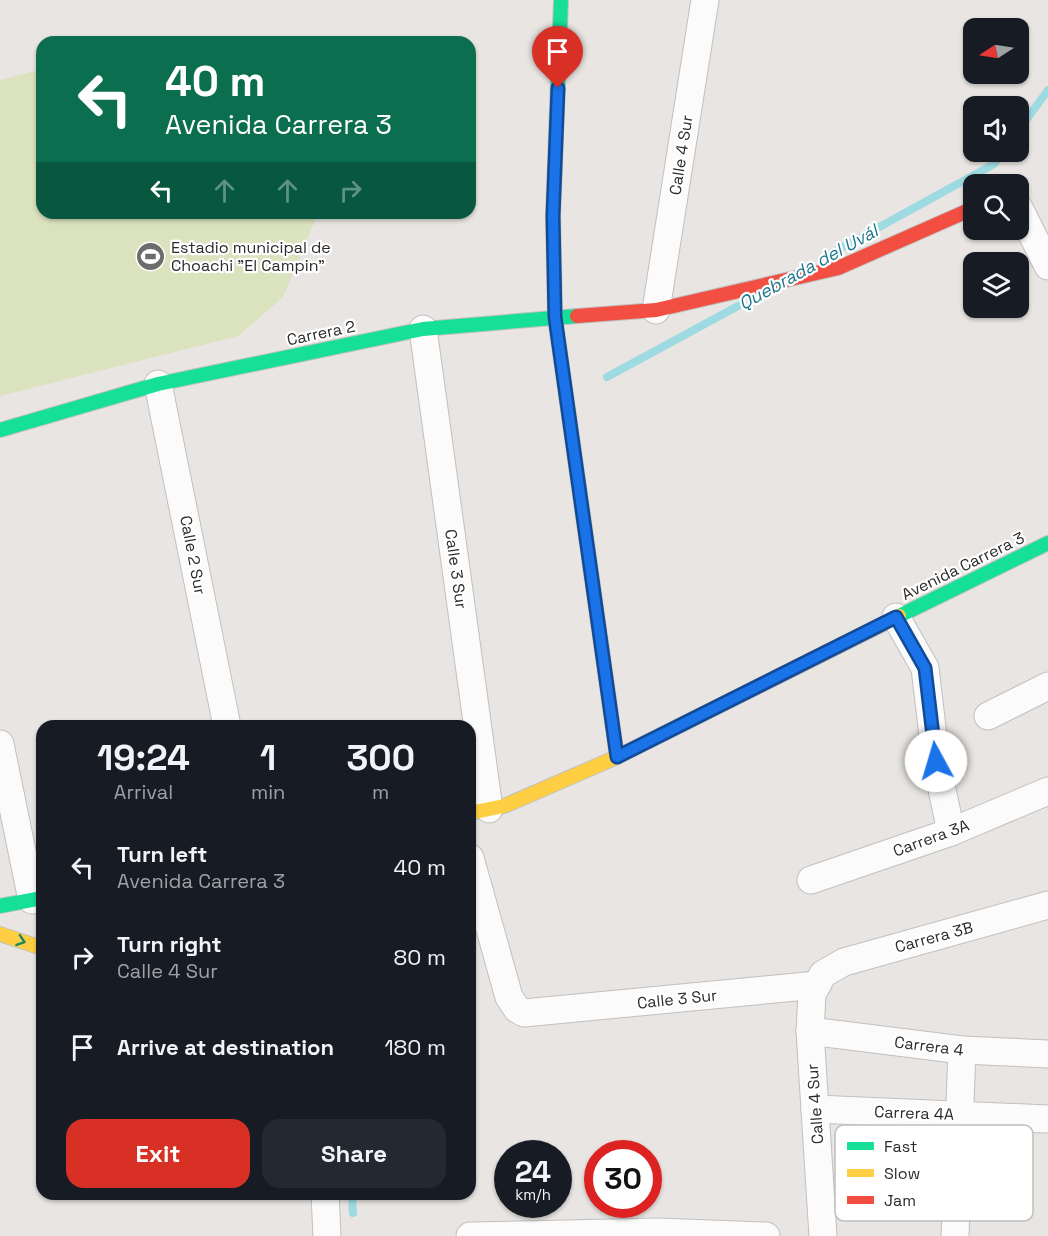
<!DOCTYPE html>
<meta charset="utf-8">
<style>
:root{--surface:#171b24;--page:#242831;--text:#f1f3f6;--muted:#9ea1a6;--accent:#d93025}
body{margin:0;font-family:"Space Grotesk",sans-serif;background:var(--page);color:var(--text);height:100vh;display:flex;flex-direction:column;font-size:22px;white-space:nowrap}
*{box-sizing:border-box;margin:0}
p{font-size:20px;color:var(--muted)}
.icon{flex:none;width:33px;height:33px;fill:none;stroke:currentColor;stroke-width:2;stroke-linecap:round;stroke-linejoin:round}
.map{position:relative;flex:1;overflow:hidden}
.details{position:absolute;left:36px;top:720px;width:440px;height:480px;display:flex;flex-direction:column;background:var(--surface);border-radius:18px;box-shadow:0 2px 4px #0004}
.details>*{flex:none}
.hud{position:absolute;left:36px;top:36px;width:440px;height:183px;border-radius:18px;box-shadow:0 2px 4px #0004;background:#0b6e4f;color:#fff;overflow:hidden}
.needle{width:39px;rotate:258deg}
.buttons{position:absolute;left:963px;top:18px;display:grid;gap:12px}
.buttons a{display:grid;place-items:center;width:66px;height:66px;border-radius:12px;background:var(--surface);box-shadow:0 2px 4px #0004;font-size:30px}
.speed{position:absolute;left:494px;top:1140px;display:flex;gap:12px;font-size:30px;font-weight:700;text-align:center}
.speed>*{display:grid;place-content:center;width:78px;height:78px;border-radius:50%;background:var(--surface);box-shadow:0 2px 4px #0004;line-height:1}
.speed small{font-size:15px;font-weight:400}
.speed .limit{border:9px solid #d22;background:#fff;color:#111}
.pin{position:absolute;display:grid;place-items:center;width:51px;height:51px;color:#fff;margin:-62px -26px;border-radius:50% 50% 50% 0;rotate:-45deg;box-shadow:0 0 6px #0007}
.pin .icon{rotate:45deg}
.me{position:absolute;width:66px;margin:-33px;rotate:354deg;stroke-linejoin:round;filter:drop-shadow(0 0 4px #0008)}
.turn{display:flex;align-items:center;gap:21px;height:126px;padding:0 30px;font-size:27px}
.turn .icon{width:78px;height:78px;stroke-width:2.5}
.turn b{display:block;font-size:42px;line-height:51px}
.lanes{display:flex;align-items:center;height:57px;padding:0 30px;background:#0003;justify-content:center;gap:30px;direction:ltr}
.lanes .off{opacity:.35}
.eta{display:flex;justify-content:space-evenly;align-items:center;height:102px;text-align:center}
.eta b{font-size:36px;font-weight:600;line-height:42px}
.action{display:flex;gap:12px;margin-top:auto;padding:12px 30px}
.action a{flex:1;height:69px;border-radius:18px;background:var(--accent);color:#fff;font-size:24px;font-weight:600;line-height:69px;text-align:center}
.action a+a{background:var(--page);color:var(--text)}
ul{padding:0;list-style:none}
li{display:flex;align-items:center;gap:18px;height:90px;padding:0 30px}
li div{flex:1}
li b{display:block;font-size:22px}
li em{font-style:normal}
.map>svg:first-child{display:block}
.pitch{fill:#dae3be}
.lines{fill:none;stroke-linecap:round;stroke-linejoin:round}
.stream{stroke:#9edae1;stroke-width:8}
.street-casing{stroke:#c1c0c0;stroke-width:29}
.fast-casing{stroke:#c1c0c0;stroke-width:16}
.slow-casing{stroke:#c1c0c0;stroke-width:16}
.jam-casing{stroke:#c1c0c0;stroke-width:16}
.street{stroke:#fcfbfb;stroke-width:27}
.fast{stroke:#16e098;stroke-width:14}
.slow{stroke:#ffcf43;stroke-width:14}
.jam{stroke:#f24e42;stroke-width:14}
.oneway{stroke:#208662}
.route-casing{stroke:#114b97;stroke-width:15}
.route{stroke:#1a73e8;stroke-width:10}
.labels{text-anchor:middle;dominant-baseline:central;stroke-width:4.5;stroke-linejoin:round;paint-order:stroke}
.street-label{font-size:16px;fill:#2b2b2b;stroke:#fff}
.poi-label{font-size:16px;fill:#2b2b2b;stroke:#fff;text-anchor:start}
.water-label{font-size:18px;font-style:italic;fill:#1e778d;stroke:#fff}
.key{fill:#fff;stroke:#bfbfbf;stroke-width:1.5}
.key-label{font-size:16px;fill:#2b2b2b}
</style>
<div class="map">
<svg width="1048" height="1236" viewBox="0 0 1048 1236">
<rect width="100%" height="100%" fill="#e8e5e2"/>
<!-- pitch -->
<polygon class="pitch" points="42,69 42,213 318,213 283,297 238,336 0,396 0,80"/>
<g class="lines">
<!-- stream -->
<g class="stream">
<polyline points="1018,131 1048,90"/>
<polyline points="832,253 994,164 1003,152"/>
<polyline points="607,377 738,306"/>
<polyline points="352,1194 353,1213"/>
</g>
<defs>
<g id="street">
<polyline points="1018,206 1048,266"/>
<polyline points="656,310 705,0"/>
<polyline points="423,329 489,809"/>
<polyline points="158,384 227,726"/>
<polyline points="896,617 925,668 936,761 951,832"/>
<polyline points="988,716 1048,686"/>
<polyline points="0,744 32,900"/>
<polyline points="470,858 509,997 517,1009 524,1013 817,985"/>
<polyline points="811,880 951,832 1048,791"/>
<polyline points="810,1031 962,1050 1048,1054"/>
<polyline points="815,1109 1048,1119"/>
<polyline points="325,1194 327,1236"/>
<polyline points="470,1236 658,1232 766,1236"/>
<polyline points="823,1236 810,1031 812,994 823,974 844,962 1048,905"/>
<polyline points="955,1236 962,1050"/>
</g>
<g id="fast">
<polyline points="561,0 553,216 555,317 588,551"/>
<polyline points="0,430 158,384 423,329 577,316"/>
<polyline points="899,616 1048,543"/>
<polyline points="0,906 42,898"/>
</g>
<g id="slow">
<polyline points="470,813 504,806 617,757 899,616"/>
<polyline points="0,934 42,948"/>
</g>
<g id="jam">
<polyline points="577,316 656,310 838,268 974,208"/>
<polyline points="588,551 617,757"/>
</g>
</defs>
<!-- street casing -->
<use href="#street" class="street-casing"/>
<!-- fast casing -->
<use href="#fast" class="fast-casing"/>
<!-- slow casing -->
<use href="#slow" class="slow-casing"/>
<!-- jam casing -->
<use href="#jam" class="jam-casing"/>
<!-- street -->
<use href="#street" class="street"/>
<!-- fast -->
<use href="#fast" class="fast"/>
<!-- slow -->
<use href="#slow" class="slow"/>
<!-- jam -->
<use href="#jam" class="jam"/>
</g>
<!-- one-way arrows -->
<defs><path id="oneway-chevron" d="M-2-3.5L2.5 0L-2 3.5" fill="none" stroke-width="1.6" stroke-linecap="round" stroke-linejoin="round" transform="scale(1.5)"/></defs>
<use class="oneway" href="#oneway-chevron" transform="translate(21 941) rotate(19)"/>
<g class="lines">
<defs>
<polyline id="route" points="558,88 553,216 555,317 617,757 896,617 925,668 936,761"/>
</defs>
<!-- route casing -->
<use href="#route" class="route-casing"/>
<!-- route -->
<use href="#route" class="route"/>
</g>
<!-- icons -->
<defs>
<symbol id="stadium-disc" viewBox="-11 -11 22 22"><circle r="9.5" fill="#6d6c6b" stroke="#fff"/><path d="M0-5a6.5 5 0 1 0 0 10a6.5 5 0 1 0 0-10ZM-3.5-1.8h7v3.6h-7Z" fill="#fff"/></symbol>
</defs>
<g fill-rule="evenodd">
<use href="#stadium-disc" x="134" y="240" width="33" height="33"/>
</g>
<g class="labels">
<!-- street labels -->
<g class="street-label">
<text transform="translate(681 155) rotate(-81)">Calle 4 Sur</text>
<text transform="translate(321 333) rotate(-12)">Carrera 2</text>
<text transform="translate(193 555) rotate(79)">Calle 2 Sur</text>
<text transform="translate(963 566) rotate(-26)">Avenida Carrera 3</text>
<text transform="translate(456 569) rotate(82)">Calle 3 Sur</text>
<text transform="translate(931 838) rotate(-20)">Carrera 3A</text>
<text transform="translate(934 937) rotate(-15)">Carrera 3B</text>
<text transform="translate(677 999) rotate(-6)">Calle 3 Sur</text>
<text transform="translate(929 1046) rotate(7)">Carrera 4</text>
<text transform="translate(815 1104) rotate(-94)">Calle 4 Sur</text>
<text transform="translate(914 1113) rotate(2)">Carrera 4A</text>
</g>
<!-- poi labels -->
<g class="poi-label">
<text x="171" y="247">Estadio municipal de<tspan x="171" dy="18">Choachi "El Campin"</tspan></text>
</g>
<!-- water labels -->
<g class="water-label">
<text transform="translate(808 267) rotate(-29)">Quebrada del Uvál</text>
</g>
</g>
<!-- legend -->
<rect x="835" y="1125" width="198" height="96" rx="9" class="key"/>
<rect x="847" y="1142" width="27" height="8" fill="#16e098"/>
<rect x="847" y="1169" width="27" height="8" fill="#ffcf43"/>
<rect x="847" y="1196" width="27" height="8" fill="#f24e42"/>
<g class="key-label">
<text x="884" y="1152">Fast</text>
<text x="884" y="1179">Slow</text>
<text x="884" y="1206">Jam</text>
</g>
</svg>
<div class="buttons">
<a><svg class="needle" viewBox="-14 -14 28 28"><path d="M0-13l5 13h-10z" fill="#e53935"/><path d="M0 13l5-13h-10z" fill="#9ea1a6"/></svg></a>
<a><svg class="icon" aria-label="sound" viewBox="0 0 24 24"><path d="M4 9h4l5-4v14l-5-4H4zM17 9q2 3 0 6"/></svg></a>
<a><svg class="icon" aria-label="search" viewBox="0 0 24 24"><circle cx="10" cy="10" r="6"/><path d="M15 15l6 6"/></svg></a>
<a><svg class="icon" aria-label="layers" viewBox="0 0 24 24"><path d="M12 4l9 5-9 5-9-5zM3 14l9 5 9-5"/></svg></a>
</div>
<div class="speed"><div>24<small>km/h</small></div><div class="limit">30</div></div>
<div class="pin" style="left:558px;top:88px;background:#d93025"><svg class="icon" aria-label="arrive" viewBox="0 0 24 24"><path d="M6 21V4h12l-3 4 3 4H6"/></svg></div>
<svg class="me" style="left:936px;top:761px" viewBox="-20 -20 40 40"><circle r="19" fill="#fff"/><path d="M0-13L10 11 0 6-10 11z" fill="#1a73e8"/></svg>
<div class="hud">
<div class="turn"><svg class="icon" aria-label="left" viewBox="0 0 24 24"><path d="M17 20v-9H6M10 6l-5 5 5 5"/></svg><div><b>40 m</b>Avenida Carrera 3</div></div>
<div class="lanes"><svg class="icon" aria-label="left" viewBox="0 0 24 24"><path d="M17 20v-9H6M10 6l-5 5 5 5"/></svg><svg class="icon off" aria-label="ahead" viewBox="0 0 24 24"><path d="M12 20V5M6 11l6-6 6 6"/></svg><svg class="icon off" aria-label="ahead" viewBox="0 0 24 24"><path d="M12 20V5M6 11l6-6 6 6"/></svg><svg class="icon off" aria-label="right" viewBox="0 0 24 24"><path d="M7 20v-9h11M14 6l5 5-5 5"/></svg></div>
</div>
<section class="details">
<div class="eta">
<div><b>19:24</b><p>Arrival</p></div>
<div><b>1</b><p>min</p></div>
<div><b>300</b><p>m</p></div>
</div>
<ul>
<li><svg class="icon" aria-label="left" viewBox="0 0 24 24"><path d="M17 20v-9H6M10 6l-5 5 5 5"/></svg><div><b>Turn left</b><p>Avenida Carrera 3</p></div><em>40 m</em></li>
<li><svg class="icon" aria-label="right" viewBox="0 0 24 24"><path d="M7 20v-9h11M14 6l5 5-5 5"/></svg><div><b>Turn right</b><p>Calle 4 Sur</p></div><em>80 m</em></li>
<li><svg class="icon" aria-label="arrive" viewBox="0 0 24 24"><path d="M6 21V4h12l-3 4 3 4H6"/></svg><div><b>Arrive at destination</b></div><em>180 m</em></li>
</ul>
<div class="action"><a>Exit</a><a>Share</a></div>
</section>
</div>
